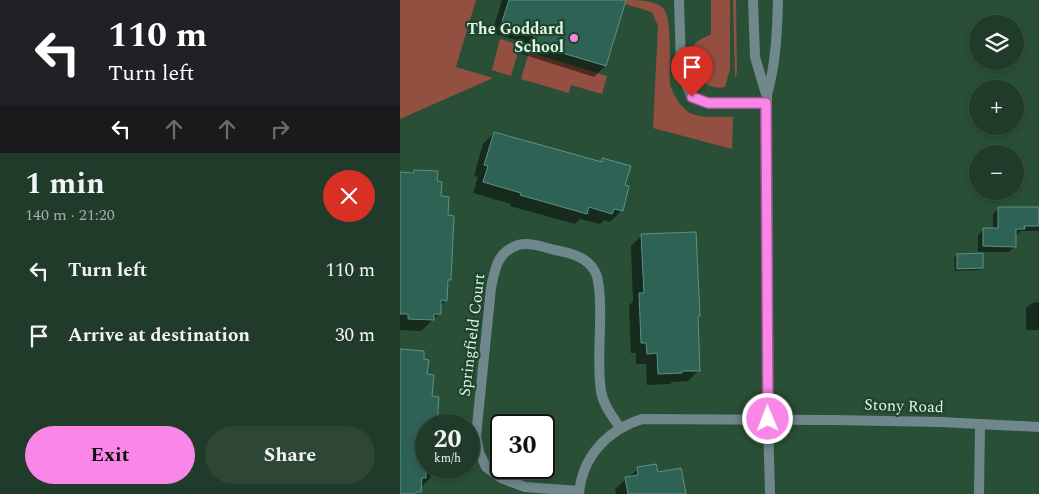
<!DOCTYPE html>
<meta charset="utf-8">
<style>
:root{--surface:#203b29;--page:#2d4635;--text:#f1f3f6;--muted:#a2ada8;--line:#3d5546;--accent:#fa87e7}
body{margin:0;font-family:Spectral,serif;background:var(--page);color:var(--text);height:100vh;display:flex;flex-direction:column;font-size:19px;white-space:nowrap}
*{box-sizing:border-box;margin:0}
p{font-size:16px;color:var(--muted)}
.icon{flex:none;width:28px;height:28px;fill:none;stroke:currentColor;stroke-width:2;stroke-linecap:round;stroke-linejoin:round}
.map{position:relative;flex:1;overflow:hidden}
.drawer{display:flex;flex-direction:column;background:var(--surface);width:400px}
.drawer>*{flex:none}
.hud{background:#202124;color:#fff;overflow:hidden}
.fabs{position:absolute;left:569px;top:15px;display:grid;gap:10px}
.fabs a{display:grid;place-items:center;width:55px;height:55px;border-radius:50%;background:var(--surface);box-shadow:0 2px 8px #0003,0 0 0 1px var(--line);font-size:25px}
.speed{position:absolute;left:15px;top:414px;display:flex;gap:10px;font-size:25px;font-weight:700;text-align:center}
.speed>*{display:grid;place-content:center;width:65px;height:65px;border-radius:50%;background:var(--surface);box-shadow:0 2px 8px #0003,0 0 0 1px var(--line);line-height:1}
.speed small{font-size:12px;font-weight:400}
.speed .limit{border:2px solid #111;border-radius:8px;background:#fff;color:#111}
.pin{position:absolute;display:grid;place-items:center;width:42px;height:42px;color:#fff;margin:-51px -21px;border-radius:50% 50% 50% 0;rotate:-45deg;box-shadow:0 0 5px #0007}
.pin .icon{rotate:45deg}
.me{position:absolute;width:55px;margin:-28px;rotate:359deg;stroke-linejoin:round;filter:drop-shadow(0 0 4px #0008)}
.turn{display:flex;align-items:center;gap:18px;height:105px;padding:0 25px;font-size:22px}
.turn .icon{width:65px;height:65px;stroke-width:2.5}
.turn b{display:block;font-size:35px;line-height:42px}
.lanes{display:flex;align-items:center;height:48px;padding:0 25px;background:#0003;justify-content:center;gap:25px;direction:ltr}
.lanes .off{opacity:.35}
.round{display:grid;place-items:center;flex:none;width:52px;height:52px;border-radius:26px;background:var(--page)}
.headline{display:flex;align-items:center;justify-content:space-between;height:85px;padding:0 25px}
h1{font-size:30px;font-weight:700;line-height:38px}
.button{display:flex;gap:10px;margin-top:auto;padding:10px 25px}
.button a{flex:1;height:58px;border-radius:30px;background:var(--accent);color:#111;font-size:20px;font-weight:700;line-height:58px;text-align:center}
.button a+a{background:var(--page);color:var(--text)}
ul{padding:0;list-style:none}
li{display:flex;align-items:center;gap:15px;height:65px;padding:0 25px}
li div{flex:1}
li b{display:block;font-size:19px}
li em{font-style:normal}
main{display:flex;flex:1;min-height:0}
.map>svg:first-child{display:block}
.green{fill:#935041}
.shadow{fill:#0007}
.building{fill:#2e6254;stroke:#5e9283}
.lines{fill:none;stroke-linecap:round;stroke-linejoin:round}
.service{stroke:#70878c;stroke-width:10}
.minor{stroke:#70878c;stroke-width:10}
.route-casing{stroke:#a25896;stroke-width:12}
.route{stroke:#fa87e7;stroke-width:9}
.poi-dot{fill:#fa87e7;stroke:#1f442c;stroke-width:2}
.labels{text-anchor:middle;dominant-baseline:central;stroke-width:4.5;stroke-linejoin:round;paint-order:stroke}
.poi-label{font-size:16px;font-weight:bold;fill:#e0f5e6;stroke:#1f442c;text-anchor:end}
.street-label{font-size:16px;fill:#e0f5e6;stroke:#1f442c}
</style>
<main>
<section class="drawer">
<div class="hud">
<div class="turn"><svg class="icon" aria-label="left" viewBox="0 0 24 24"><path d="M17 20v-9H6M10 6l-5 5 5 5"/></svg><div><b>110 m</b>Turn left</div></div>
<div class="lanes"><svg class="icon" aria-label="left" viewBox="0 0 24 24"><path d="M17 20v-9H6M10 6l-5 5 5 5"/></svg><svg class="icon off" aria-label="ahead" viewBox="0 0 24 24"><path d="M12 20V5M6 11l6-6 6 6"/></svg><svg class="icon off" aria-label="ahead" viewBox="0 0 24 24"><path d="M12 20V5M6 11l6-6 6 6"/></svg><svg class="icon off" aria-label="right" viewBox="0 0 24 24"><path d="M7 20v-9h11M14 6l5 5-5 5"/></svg></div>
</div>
<div class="headline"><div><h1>1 min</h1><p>140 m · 21:20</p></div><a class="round" style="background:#d93025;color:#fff"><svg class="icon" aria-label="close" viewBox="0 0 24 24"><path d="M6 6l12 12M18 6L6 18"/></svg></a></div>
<ul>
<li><svg class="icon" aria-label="left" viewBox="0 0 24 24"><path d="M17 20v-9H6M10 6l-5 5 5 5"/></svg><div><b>Turn left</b></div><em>110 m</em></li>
<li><svg class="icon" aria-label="arrive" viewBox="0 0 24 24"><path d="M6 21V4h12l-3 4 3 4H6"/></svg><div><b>Arrive at destination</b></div><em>30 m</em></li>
</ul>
<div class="button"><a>Exit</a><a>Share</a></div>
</section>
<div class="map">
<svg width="639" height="494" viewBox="0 0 639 494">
<rect width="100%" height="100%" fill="#2a4f37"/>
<!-- green -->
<g class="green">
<polygon points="0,0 76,0 56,67 93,78 0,119"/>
<path d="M226,0C237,0 255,0 263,8C273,17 269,70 270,85C274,96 283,113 296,115C307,118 321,116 333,117L332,149L253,128L258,26L252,12L225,4Z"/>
<path d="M311,0H330V69L325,87C313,90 297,82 294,69C293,65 293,61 293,57C294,54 293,49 294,45C297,40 306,37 311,34Z"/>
<polygon points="333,0 336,0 337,72 335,78"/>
<polygon points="100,39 120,45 111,76 92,70"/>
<polygon points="129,52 207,76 202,94 171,85 169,93 121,79"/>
</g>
<!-- shadow -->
<g class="shadow">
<polygon points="102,0 225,0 205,66 194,77 122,54 125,43 92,33"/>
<polygon points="94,133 200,163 203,160 224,186 228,187 221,211 210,222 204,220 200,224 180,219 175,224 110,206 111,204 73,193 78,177 74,176 83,144"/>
<polygon points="14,172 36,183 47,216 50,280 47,283 46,300 40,306 39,314 21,331 0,330 0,173 12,174"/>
<polygon points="599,208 639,209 639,231 621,231 617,235 615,235 615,246 609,252 578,252 578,235 584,229 593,229 593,214"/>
<polygon points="242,235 299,315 297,317 299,370 288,381 272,382 270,384 247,385 246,364 236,364 236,353 231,353 229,306 233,301 231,246"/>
<polygon points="557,255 582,268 579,270 555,271 554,258"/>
<polygon points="639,302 639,330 626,330 626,308 632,303"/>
<polygon points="0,351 26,376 35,425 26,425 26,468 31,468 30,478 20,488 20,492 17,494 0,494"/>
<polygon points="238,469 257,473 284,494 216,494 215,489"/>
</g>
<!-- building -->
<g class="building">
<polygon points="109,0 226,0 206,66 132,44 135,32 102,22"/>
<polygon points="94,132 202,162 202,158 231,166 225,185 229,186 223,211 214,209 212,214 189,207 187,214 120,195 121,193 83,182 88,166 84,165"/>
<polygon points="14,170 38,171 37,181 42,182 41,196 49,197 48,215 54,216 51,280 48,280 47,301 41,300 41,314 34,314 34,320 8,319 8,314 0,314 0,172 14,173"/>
<polygon points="598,207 639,207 639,226 624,226 625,229 616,229 616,247 583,246 583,228 598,228"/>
<polygon points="296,232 300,316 298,316 300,371 282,371 282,373 258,374 257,353 247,354 246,343 241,343 239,293 244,293 241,234"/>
<polygon points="583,253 583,268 557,269 557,254"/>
<polygon points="0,349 24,351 24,359 29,360 27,374 34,375 32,396 39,397 37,425 26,425 26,478 22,478 21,492 16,492 16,494 0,494"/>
<polygon points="256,464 258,472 281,468 286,494 228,494 225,477 238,475 237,467"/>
</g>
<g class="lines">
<!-- service -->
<polyline class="service" points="279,0 281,66 286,84 292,97 308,103 367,103"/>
<!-- minor -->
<g class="minor">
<polyline points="353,0 355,57 366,94"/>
<path d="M179,491L125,487L101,478L86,467L79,452L76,436L91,288C95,269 97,252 118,245C130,242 143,247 155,250C169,253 186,256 194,270C198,275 198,282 199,288C203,322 196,357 201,391C203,405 213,417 220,428"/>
<path d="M179,494C182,457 207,430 242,419L433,420L541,422L639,427"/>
<path d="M370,494L367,381V95C376,63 377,33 378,0"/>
<polyline points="579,494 580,424"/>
</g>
</g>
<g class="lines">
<defs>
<polyline id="route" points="292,97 308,103 366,103 368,419"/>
</defs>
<!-- route casing -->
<use href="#route" class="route-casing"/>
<!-- route -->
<use href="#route" class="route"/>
</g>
<!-- markers -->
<circle class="poi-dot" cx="174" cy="38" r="5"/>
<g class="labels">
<!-- poi labels -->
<g class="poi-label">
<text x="164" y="29">The Goddard<tspan x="164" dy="18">School</tspan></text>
</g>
<!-- street labels -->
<g class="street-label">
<text transform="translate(72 335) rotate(-83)">Springfield Court</text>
<text transform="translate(504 406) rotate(2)">Stony Road</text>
</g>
</g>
</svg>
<div class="fabs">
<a><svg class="icon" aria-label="layers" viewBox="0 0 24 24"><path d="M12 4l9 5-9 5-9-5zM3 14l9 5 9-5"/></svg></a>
<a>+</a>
<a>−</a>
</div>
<div class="speed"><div>20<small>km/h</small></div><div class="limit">30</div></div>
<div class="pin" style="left:292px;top:97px;background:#d93025"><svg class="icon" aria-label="arrive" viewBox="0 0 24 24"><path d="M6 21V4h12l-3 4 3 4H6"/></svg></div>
<svg class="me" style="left:368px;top:419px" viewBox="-20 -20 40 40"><circle r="17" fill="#fa87e7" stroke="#fff" stroke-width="3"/><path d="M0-11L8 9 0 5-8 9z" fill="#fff"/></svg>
</div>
</main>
